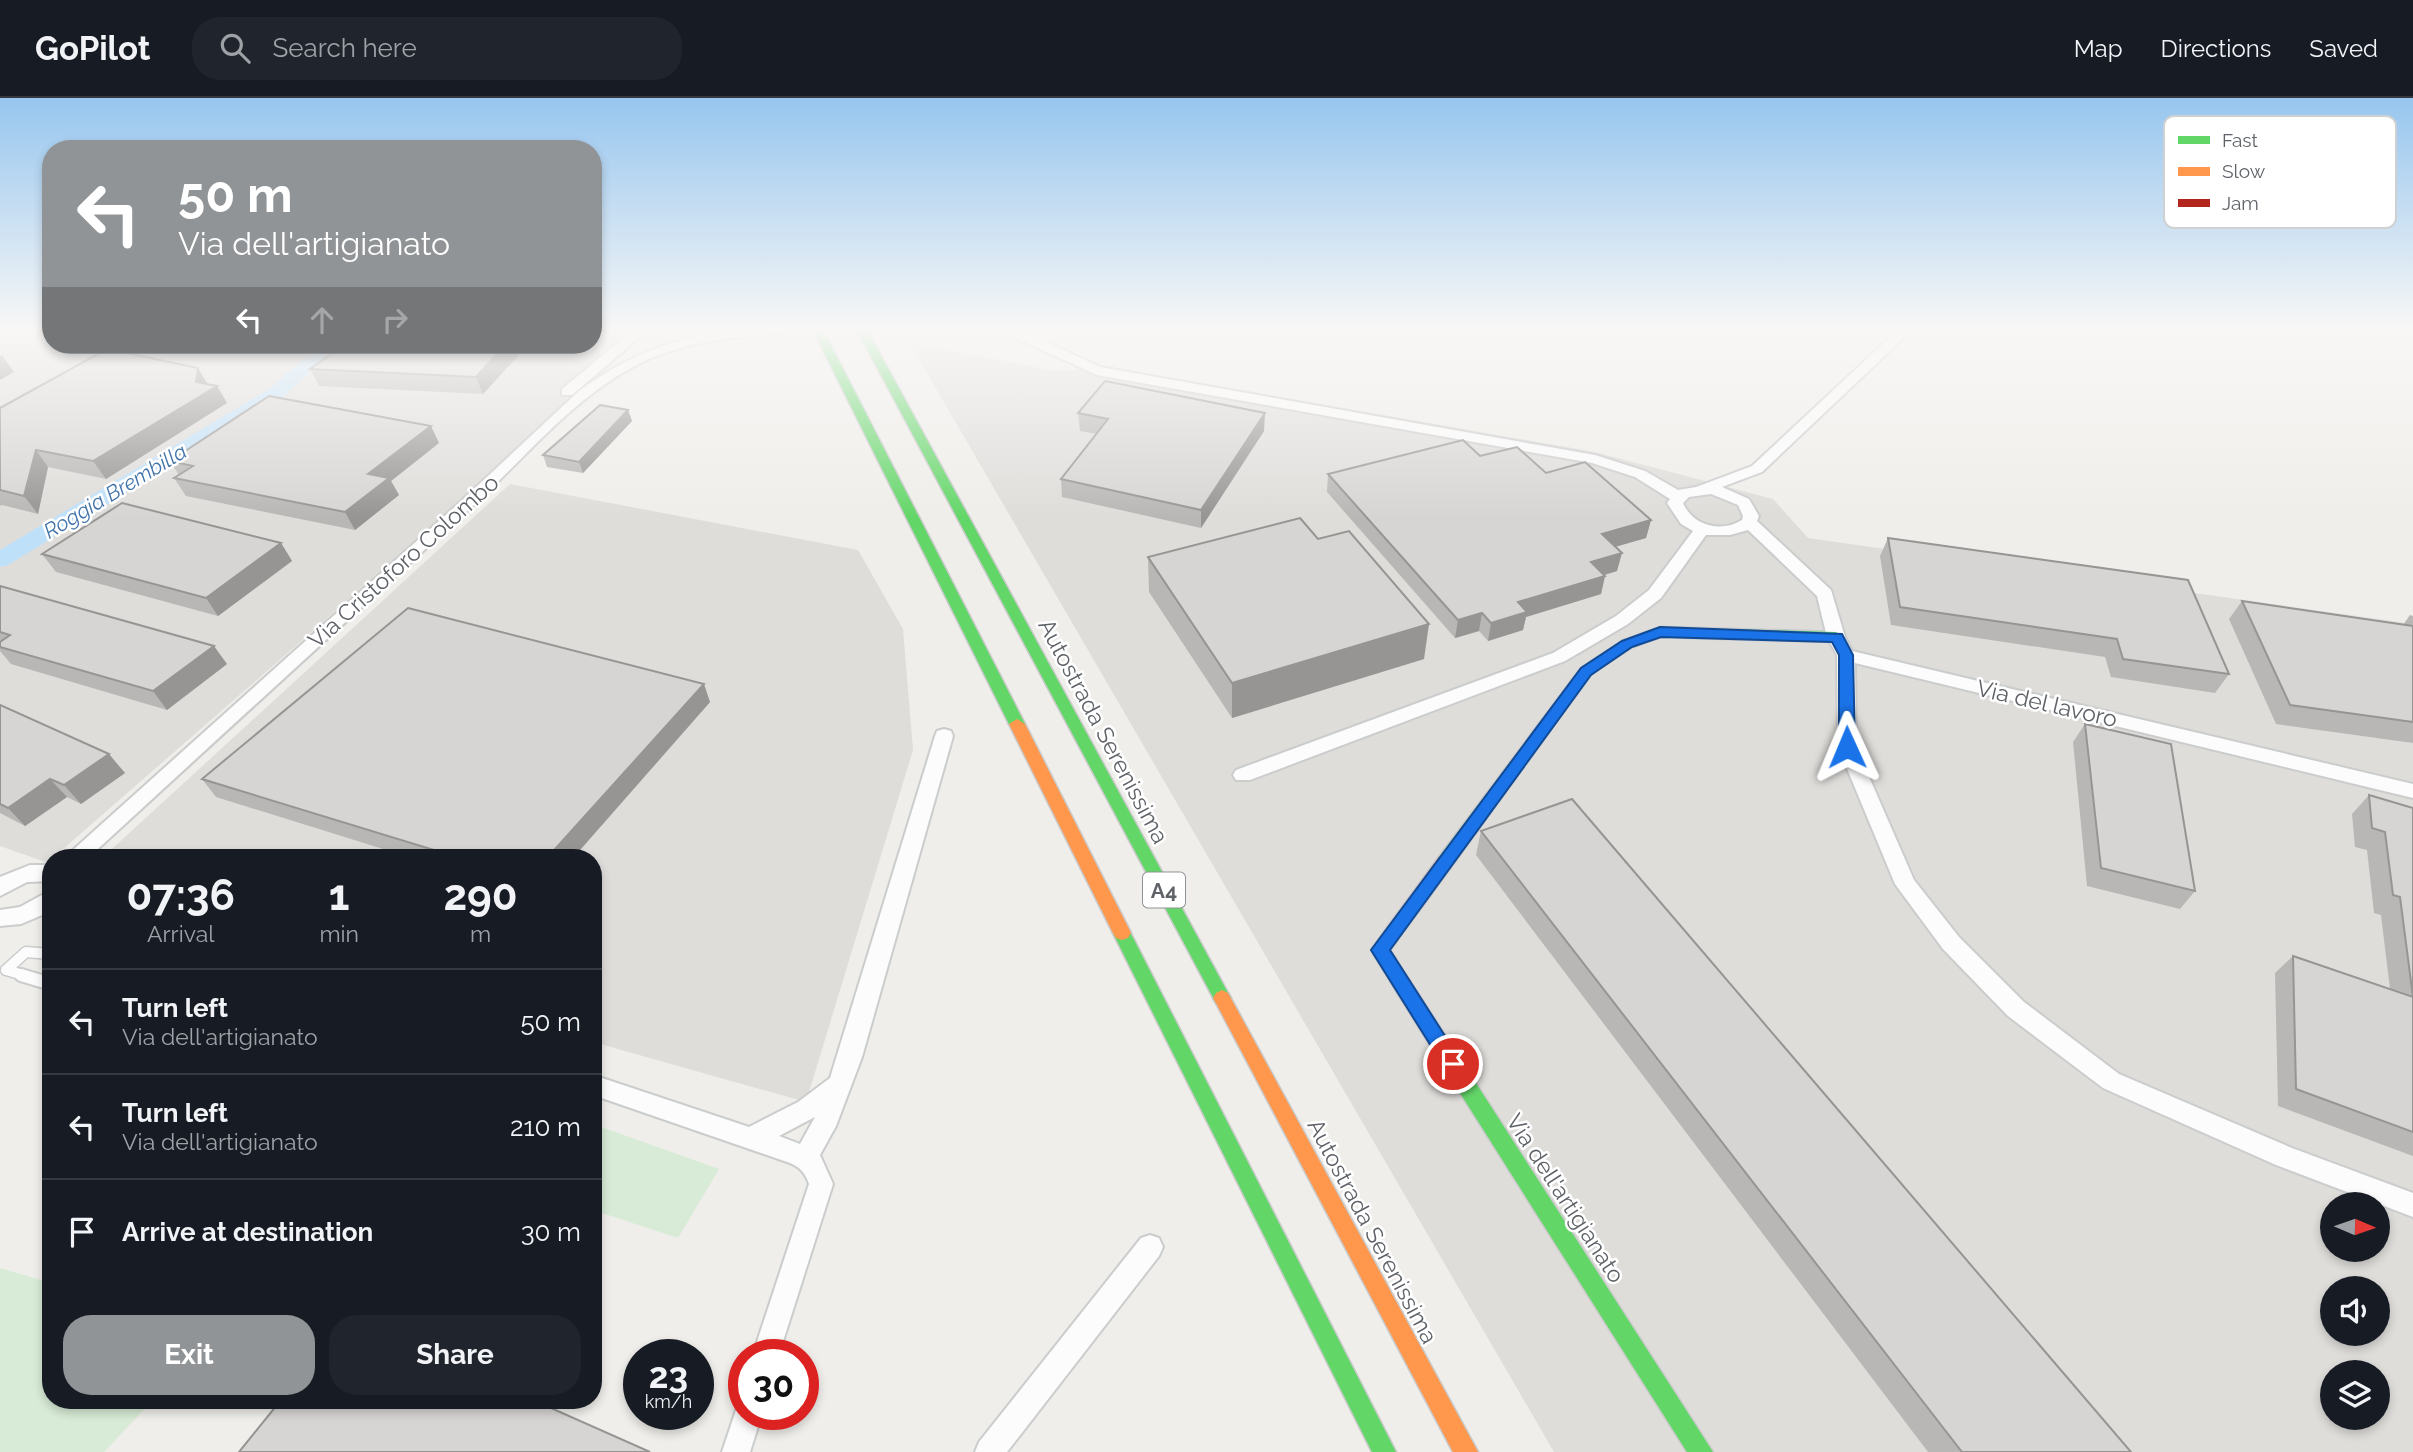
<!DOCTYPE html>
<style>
:root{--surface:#171b24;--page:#20242c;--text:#f1f3f6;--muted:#9ea1a6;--line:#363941;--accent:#919496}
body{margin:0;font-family:Raleway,sans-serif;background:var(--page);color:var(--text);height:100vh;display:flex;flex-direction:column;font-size:26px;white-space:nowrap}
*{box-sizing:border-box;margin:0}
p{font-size:23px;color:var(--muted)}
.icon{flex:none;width:38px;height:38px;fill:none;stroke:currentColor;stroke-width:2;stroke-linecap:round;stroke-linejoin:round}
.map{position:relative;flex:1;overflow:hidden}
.details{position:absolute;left:42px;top:751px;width:560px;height:560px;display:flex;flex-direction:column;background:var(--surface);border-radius:28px;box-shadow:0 4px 10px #0003}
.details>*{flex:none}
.hud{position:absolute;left:42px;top:42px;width:560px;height:214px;border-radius:28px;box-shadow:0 4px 10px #0003;background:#919496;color:#fff;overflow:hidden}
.needle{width:46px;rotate:92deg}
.controls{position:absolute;left:2320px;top:1094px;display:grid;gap:14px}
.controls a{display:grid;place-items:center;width:70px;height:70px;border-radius:50%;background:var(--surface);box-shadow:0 4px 10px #0003;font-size:35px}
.speed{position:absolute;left:623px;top:1241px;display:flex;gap:14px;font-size:35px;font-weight:700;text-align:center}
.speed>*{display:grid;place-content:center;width:91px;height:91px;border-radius:50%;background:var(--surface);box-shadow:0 4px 10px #0003;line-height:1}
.speed small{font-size:18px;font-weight:400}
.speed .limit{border:10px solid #d22;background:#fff;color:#111}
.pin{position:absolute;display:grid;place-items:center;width:60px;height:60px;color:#fff;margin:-30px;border:4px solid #fff;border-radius:50%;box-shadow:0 2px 7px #0007}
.me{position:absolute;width:77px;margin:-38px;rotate:359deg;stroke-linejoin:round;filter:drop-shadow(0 0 5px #0008)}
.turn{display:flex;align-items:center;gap:24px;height:147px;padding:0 21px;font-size:32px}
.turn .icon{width:91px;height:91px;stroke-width:2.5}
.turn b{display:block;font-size:49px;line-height:60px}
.lanes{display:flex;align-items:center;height:66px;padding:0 21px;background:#0003;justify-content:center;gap:35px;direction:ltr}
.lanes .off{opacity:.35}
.eta{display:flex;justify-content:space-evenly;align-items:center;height:119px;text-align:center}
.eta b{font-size:42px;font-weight:700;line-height:49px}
.cta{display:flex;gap:14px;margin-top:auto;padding:14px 21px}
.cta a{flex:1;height:80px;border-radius:28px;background:var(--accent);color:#fff;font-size:28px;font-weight:700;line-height:80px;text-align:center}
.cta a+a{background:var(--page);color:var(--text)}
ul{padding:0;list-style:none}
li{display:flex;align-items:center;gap:21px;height:105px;padding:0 21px;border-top:2px solid var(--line)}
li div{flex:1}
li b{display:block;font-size:26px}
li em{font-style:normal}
header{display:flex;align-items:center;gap:42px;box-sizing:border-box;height:98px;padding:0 35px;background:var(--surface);border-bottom:2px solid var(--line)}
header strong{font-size:33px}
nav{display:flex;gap:38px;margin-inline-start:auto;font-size:24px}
.search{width:490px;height:63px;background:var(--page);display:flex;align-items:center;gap:18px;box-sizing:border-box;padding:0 24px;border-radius:28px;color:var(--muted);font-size:26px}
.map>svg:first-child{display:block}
.industrial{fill:#dfddda;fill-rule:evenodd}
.green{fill:#d8ebd6}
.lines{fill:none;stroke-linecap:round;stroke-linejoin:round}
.canal{fill:#bfe0f9;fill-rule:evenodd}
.lane-far1-casing{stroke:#cbcccc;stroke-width:13}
.lane-casing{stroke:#cbcccc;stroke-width:16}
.street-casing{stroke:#cbcccc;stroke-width:4}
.fast-casing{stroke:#cacacb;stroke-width:3}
.slow-casing{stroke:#cacacb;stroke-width:3}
.jam-casing{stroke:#cacacb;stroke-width:3}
.lane-far1{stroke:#fdfcfc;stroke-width:10}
.lane{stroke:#fdfcfc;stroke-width:12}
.street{fill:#fdfcfc;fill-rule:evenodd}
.fast{fill:#63d668;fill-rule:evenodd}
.slow{fill:#ff974d;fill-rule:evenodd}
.jam{fill:#b3261e;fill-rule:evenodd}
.wall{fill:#b8b7b5}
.shaded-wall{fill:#969594}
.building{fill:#d6d5d3;stroke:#969594;stroke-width:2}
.route{fill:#1a73e8;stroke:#114b97;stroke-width:2}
.labels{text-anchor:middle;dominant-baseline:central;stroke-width:5;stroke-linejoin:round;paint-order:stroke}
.far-water-label{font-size:21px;font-style:italic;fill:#4174aa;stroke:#fff}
.shield{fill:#fff;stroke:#8f9295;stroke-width:2}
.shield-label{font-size:21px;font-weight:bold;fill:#5f6368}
.street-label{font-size:23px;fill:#5f6368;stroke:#fff}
.key{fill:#fff;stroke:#cfd0d2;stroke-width:2}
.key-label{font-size:19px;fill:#5f6368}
</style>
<header>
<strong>GoPilot</strong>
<div class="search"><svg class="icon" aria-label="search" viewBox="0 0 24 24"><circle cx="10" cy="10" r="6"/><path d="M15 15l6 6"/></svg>Search here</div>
<nav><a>Map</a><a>Directions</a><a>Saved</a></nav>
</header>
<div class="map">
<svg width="2413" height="1354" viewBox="0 0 2413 1354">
<rect width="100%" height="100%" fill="#efeeea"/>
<!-- industrial -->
<g class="industrial">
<polygon points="0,230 51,230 51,247 593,247 593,230 653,230 306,539 54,759 51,760 48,765 0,748"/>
<path d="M909,244L1054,273L1115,270L1595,354L1773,401L1808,440L2413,526V1354H1554ZM2333,1106H2378V1152H2333ZM2333,1190H2378V1236H2333ZM2333,1274H2378V1320H2333Z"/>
<polygon points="510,386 858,452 903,531 913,652 806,1004 593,944 593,760 102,760"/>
</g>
<!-- green -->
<g class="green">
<polygon points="593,1026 719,1071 678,1140 593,1112"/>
<polygon points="0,1170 51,1185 51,1302 153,1302 104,1354 0,1354"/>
</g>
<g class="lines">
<!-- canal -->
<polygon class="canal" points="319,247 338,247 283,299 8,467 0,469 0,452 269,291"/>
<defs>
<polyline id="lane-far1" points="27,878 6,872 26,854 51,856"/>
<polyline id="lane" points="21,877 51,886"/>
<g id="street">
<polygon points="636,230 650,230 572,297 562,297 562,291"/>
<path d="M747,230H798L792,234C738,239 682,242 633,269C568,304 521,365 466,414C340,529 214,644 88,760H64L459,405L579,293C633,253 681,238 747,230Z"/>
<path d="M994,230H1015L1037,239L1045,230H1059L1047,244L1100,269L1595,357L1645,373L1678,392L1696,389L1752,368L1900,230H1914L1762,374L1722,389L1749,401L1759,418L1757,423L1831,492L1845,539L1852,553L2413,686V700L1855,565L1856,649L1914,782L1959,839L2024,904L2119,976L2292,1050L2413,1095V1119L2276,1067L2103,990L2008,918L1943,851L1895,786L1838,649L1837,557L1827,539L1817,498L1748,432L1730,437H1706L1661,500L1628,526L1565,563L1250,682H1236L1233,677L1236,672L1553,555L1616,518L1649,492L1693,433L1681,426L1667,405L1670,401L1635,379L1592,365L1097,277ZM1711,396L1738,407L1743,418L1742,422C1721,435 1693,428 1683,405L1689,399Z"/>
<path d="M944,631L951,633L953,638L862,959L836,1028L820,1057L833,1086L779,1256H753L809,1086C805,1074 799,1068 787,1064L593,997V977L749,1029L798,1004L830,980L935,638L937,633ZM815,1019L800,1046L779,1038Z"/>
<polygon points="30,767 51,767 51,783 27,784 0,798 0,779"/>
<polygon points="51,792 51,812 47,815 21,826 0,828 0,812 20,809"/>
<polygon points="1150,1137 1159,1140 1163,1149 1159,1158 1007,1354 975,1354 979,1344 1141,1140"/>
<polygon points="744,1304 744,1316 762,1316 750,1354 722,1354 738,1306"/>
</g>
<g id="fast">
<polygon points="812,230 822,230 1025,626 1022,630 1012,630 1009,626"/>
<polygon points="856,230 866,230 1228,895 1231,900 1228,905 1222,908 1216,905"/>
<polygon points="1660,529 1836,534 1843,539 1836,544 1661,539 1632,549 1591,576 1451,769 1439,769 1437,764 1439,759 1581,570 1622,543"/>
<polygon points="1122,828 1128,830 1396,1354 1372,1354 1113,835 1116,830"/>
<polygon points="1438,935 1445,937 1713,1354 1687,1354 1431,949 1429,943 1431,937"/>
</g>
<g id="slow">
<polygon points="1017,621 1025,626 1131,835 1128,840 1122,842 1116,840 1113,835 1009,626"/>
<polygon points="1222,892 1228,895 1478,1354 1453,1354 1216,905 1213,900 1216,895"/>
</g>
<polygon id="jam" points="1445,758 1451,759 1453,764 1451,769 1390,852 1445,937 1447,943 1445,949 1438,951 1431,949 1371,852 1439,759"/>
</defs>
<!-- lane-far1 casing -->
<use href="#lane-far1" class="lane-far1-casing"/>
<!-- lane casing -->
<use href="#lane" class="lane-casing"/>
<!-- street casing -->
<use href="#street" class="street-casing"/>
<!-- fast casing -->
<use href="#fast" class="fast-casing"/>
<!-- slow casing -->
<use href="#slow" class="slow-casing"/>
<!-- jam casing -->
<use href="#jam" class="jam-casing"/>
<!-- lane-far1 -->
<use href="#lane-far1" class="lane-far1"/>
<!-- lane -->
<use href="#lane" class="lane"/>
<!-- street -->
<use href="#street" class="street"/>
<!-- fast -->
<use href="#fast" class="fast"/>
<!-- slow -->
<use href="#slow" class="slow"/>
<!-- jam -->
<use href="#jam" class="jam"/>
</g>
<!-- wall -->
<g class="wall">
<polygon points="184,247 276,247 263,256"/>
<polygon points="333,247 528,247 483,296 319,288 310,271 336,253"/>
<polygon points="207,286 217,288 227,305 106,381 48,369 38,416 2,407 0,408 0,310"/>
<polygon points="628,312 632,323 583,375 547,369 543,357"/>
<polygon points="1078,315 1264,333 1201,430 1062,399 1061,381 1097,336 1080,333"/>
<polygon points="439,345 391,383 399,397 355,432 186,398 174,380 179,377 170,363"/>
<polygon points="1480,358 1546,375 1651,422 1646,440 1615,449 1617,473 1605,477 1601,496 1526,519 1523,532 1488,543 1479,533 1455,540 1327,394 1328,376"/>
<polygon points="1888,440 2229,576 2215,595 2111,579 2105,559 1891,527 1880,458"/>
<polygon points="1318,441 1424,561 1232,620 1149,494 1148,459"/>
<polygon points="281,445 292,463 218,518 56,474 42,456"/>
<polygon points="0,488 227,566 167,612 11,566 0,553"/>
<polygon points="2242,503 2403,527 2410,517 2413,518 2413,645 2276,626 2229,521"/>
<polygon points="710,604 573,760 412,760 216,699 202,681"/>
<polygon points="0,607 125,675 81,706 67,699 25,728 0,715"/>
<polygon points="2085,626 2195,793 2180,811 2087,788 2073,644"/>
<polygon points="2369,697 2413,710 2413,1058 2278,1008 2275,875 2293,858 2390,891 2381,817 2374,815 2367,752 2355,749 2352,716"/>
<polygon points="1481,733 2131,1354 1928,1354 1476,757"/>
</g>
<!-- shaded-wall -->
<g class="shaded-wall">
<polygon points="258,247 276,247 263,256"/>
<polygon points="505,247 528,247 483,296 476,279"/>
<polygon points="2,257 14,274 0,282 0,258"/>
<polygon points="198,270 208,287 217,288 227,305 106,381 93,363"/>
<polygon points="628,312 632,323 583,375 579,364"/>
<polygon points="1265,315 1264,333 1201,430 1201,412"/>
<polygon points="431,328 439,345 391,383 399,397 355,432 345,414 368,376"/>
<polygon points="36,352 48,369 38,416 24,398"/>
<polygon points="1651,422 1646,440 1597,454 1602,436"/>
<polygon points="281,445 292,463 218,518 206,500"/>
<polygon points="1622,455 1617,473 1586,482 1591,464"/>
<polygon points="1605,478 1601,496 1526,519 1523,532 1488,543 1491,525 1518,504"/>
<polygon points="1482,515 1479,533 1455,540 1458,522"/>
<polygon points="1429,526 1424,561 1232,620 1232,585"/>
<polygon points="214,548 227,566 167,612 153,593"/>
<polygon points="704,586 710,604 573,760 547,760"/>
<polygon points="109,656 125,675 81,706 64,687"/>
<polygon points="50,681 67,699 25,728 8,710"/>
</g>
<!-- building -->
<g class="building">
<polygon points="334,247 505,247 476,279 310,271 337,252"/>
<polygon points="107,251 198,270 196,284 217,288 93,363 36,352 24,398 0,392 0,310"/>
<polygon points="1105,283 1265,315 1201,412 1061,381 1108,321 1078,315"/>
<polygon points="269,298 431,328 368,376 389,380 345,414 174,380 193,368 170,363"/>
<polygon points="600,307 628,312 579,364 543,357"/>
<polygon points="1463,342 1480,358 1517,349 1546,375 1585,364 1651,422 1602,436 1622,455 1591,464 1605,478 1518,504 1527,514 1491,525 1482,515 1458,522 1328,376"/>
<polygon points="122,405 281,445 206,500 42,456"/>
<polygon points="1300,420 1318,441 1349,433 1429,526 1232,585 1148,459"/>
<polygon points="1888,440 2188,482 2229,576 2123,561 2117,541 1900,509"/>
<polygon points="0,488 214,548 153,593 0,549 0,544 10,537 0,534"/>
<polygon points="2242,503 2413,528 2413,624 2290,607"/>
<polygon points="408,510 704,586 547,760 460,760 202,681"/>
<polygon points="0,607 109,656 64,687 50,681 8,710 0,706"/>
<polygon points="2085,626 2171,646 2195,793 2101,770"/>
<polygon points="2369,697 2413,710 2413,1034 2296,991 2293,858 2413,899 2400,799 2393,797 2385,734 2372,730"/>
<polygon points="1572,701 2131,1354 1962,1354 1481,733"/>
<polygon points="281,1302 533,1302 650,1354 239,1354"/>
</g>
<!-- sky -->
<linearGradient id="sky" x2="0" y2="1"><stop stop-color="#97c6ef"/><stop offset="0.55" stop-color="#f8f7f6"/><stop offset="1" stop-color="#f8f7f6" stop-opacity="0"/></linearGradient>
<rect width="2413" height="420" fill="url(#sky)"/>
<!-- route -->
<polygon class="route" points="1660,529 1842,536 1853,557 1855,649 1847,655 1839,649 1839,557 1832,544 1661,539 1632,549 1591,577 1390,852 1463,966 1460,972 1453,974 1446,972 1371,852 1581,570 1622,543"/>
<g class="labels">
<!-- far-water labels -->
<g class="far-water-label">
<text transform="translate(115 393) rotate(-31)">Roggia Brembilla</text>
</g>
<!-- shield labels -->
<rect class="shield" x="1143" y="774.5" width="42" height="35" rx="5"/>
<g class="shield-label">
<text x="1164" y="792">A4</text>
</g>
<!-- street labels -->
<g class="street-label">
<text transform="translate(403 463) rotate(-42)">Via Cristoforo Colombo</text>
<text transform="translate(2047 605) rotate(13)">Via del lavoro</text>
<text transform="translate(1104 633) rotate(62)">Autostrada Serenissima</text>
<text transform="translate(1566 1100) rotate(57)">Via dell'artigianato</text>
<text transform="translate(1373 1133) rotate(62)">Autostrada Serenissima</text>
</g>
</g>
<!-- legend -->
<rect x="2164" y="18" width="232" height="112" rx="10" class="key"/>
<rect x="2178" y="38" width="32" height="8" fill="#63d668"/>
<rect x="2178" y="69" width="32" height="9" fill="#ff974d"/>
<rect x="2178" y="101" width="32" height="8" fill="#b3261e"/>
<g class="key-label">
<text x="2222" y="49">Fast</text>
<text x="2222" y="80">Slow</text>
<text x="2222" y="112">Jam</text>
</g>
</svg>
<div class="controls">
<a><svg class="needle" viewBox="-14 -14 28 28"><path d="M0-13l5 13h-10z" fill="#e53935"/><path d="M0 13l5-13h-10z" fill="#9ea1a6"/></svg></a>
<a><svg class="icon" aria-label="sound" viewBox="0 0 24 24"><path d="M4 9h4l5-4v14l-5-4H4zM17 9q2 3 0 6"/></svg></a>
<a><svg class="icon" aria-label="layers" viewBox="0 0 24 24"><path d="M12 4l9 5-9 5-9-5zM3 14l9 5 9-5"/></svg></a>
</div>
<div class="speed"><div>23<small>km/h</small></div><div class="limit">30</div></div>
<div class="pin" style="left:1453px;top:966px;background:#d93025"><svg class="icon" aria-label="arrive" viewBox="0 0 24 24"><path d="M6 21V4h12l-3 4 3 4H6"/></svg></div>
<svg class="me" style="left:1847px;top:649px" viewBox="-20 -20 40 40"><path d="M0-17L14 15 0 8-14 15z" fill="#1a73e8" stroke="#fff" stroke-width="4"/></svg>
<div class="hud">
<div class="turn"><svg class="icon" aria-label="left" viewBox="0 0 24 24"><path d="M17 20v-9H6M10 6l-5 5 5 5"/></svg><div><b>50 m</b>Via dell'artigianato</div></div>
<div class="lanes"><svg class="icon" aria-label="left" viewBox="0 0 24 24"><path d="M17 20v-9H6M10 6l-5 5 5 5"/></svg><svg class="icon off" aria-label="ahead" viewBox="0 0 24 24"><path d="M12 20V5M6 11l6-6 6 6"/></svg><svg class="icon off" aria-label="right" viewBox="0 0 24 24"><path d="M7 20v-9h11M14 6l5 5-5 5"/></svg></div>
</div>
<section class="details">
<div class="eta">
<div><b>07:36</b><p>Arrival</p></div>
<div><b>1</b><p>min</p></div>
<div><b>290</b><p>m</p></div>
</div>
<ul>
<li><svg class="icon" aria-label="left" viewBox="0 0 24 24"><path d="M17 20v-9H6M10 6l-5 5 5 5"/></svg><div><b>Turn left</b><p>Via dell'artigianato</p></div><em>50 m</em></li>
<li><svg class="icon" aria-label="left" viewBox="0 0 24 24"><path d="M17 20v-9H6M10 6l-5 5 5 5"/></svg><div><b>Turn left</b><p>Via dell'artigianato</p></div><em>210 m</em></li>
<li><svg class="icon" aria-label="arrive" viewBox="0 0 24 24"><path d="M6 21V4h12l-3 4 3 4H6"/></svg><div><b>Arrive at destination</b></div><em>30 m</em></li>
</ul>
<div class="cta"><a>Exit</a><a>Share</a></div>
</section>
</div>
